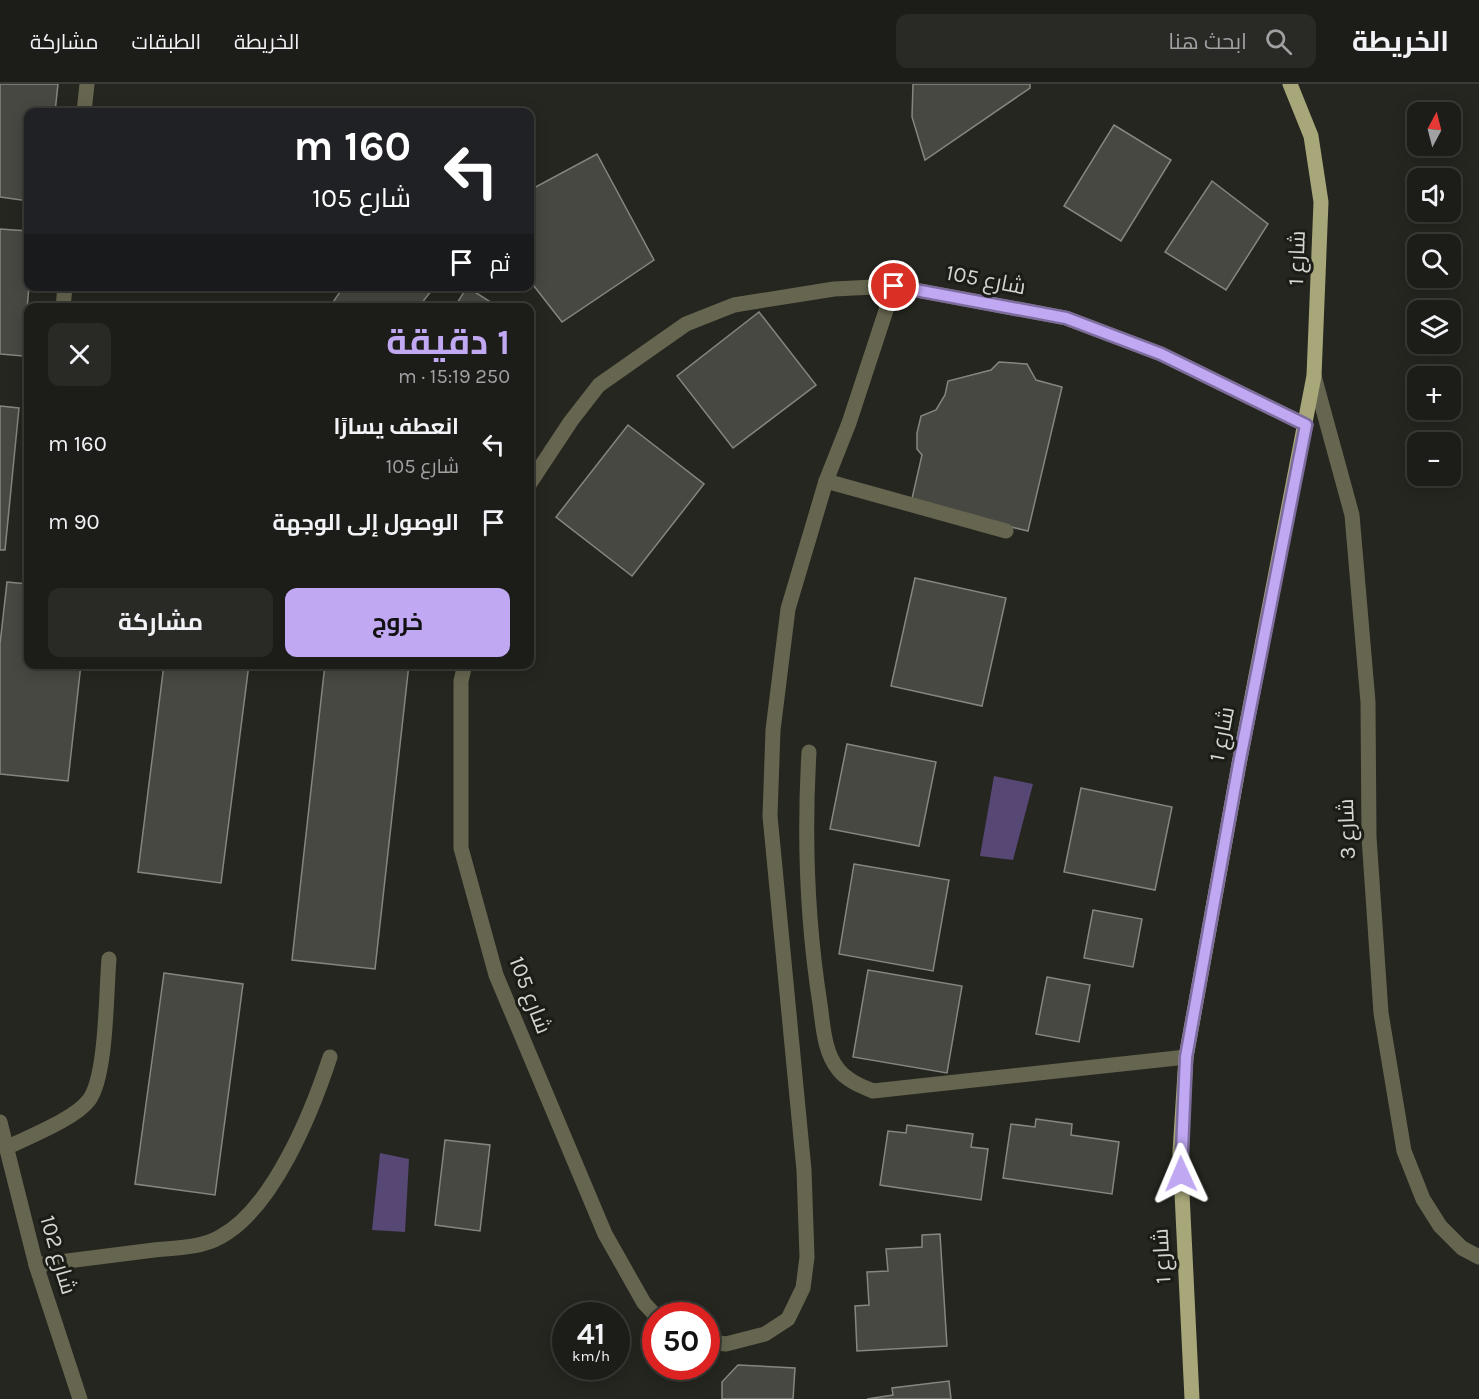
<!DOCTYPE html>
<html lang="ar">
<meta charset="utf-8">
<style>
:root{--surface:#1c1c18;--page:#292925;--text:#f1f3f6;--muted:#a0a1a2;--line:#3a3a37;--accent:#c0a8f3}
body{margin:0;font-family:Karla,Cairo,sans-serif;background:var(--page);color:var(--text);direction:rtl;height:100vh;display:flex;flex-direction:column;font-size:22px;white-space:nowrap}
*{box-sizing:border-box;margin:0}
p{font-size:20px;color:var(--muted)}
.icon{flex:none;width:33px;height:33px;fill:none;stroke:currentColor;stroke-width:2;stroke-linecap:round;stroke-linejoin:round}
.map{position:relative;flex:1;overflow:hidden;direction:ltr}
.drawer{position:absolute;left:24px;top:219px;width:510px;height:366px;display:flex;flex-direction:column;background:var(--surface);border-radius:12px;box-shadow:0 3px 15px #0003,0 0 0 2px var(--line);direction:rtl}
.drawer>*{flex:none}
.top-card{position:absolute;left:24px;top:24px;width:510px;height:183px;border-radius:12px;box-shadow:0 3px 15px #0003,0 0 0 2px var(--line);direction:rtl;background:#202124;color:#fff;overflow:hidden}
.needle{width:39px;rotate:7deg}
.controls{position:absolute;left:1407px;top:18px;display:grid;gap:12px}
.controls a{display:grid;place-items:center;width:54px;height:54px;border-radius:12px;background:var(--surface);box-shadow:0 3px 15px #0003,0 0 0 2px var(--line);font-size:30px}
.speed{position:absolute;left:552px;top:1218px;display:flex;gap:12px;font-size:30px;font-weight:700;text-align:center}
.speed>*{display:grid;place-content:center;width:78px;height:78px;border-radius:50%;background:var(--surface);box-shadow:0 3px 15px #0003,0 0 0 2px var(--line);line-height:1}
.speed small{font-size:15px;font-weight:400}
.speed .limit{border:9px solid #d22;background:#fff;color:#111}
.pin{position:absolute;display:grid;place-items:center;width:51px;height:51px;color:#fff;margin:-26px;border:3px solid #fff;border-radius:50%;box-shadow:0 2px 6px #0007}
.me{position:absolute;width:66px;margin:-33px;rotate:359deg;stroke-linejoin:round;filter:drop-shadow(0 0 4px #0008)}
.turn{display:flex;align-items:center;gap:21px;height:126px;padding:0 24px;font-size:27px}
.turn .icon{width:78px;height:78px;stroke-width:2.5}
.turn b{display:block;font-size:42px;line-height:51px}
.then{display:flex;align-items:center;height:57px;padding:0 24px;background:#0003;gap:12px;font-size:22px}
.round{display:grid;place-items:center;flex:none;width:63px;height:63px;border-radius:12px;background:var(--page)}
.overview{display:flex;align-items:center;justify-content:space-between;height:102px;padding:0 24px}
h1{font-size:36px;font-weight:700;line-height:45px;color:var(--accent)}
.button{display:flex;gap:12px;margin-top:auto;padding:12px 24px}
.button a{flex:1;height:69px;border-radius:12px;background:var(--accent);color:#111;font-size:24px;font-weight:700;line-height:69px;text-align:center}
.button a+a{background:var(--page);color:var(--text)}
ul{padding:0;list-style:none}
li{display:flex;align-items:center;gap:18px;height:78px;padding:0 24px}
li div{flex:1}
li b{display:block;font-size:22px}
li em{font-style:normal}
header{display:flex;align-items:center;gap:36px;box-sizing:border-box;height:84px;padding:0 30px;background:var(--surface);border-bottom:2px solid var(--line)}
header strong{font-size:28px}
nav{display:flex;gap:33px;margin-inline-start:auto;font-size:21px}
.search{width:420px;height:54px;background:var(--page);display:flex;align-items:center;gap:15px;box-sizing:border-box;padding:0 21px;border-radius:12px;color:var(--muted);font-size:22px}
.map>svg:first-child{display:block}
.water{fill:#564774}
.building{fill:#484842;stroke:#86867f;stroke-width:1.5}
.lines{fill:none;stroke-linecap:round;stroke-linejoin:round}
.minor{stroke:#666650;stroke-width:15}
.major{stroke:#a7a779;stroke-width:15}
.route-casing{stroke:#7d6d9e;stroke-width:15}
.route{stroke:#c0a8f3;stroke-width:10}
.labels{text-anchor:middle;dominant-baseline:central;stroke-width:6;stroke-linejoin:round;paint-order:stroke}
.street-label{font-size:22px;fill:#d4d4d1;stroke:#1c1c17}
</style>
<header>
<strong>الخريطة</strong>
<div class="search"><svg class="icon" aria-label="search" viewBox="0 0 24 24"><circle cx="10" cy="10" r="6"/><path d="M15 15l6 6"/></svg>ابحث هنا</div>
<nav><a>الخريطة</a><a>الطبقات</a><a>مشاركة</a></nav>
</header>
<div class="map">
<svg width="1479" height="1315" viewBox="0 0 1479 1315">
<rect width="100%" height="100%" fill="#262620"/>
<!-- water -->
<g class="water">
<polygon points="994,692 1033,700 1013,776 980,772"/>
<polygon points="380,1069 409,1075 405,1148 372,1146"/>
</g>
<!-- building -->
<g class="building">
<polygon points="0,0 58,0 55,28 28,28 28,117 0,113"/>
<polygon points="913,0 1030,0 1030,4 925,76 912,33"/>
<polygon points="1114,41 1171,76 1121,157 1064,122"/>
<polygon points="597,70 654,176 562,238 530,197 530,106"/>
<polygon points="1212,97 1268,140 1226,206 1165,168"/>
<polygon points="0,145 28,147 29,202 23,272 0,270"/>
<polygon points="344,202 435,202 418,224 329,224"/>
<polygon points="467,203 500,224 454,224"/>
<polygon points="759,228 816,301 733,364 677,292"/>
<polygon points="999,278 1027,280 1036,296 1062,303 1028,447 911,419 922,371 917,365 917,349 921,332 936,326 945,311 948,297 991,286"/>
<polygon points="0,322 19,324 5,466 0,466"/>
<polygon points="628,341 704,400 632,492 556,433"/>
<polygon points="915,494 1006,514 982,622 891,602"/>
<polygon points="7,498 28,500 28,580 81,580 68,697 0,690 0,560"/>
<polygon points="164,580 249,580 221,799 138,788"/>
<polygon points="325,580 409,580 375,885 292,876"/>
<polygon points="847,660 936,678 919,762 830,745"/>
<polygon points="1081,704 1172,723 1155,806 1064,788"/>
<polygon points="854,780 949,796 933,887 839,870"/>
<polygon points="1093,826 1142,835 1133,883 1084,874"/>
<polygon points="868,886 962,902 947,989 853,973"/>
<polygon points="164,889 243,900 215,1111 135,1100"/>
<polygon points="1047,893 1090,901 1079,958 1036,950"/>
<polygon points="1036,1035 1072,1040 1071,1051 1119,1058 1112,1110 1003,1094 1011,1040 1035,1043"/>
<polygon points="907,1041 973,1050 971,1063 988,1065 981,1116 880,1101 888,1047 906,1049"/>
<polygon points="445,1056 490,1061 480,1147 435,1141"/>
<polygon points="940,1150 947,1262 857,1267 855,1222 869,1221 867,1188 888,1187 886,1165 922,1163 922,1151"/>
<polygon points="738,1281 795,1284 793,1315 722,1315 722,1298"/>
<polygon points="949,1297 951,1315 867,1315 893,1311 892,1304"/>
</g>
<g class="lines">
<!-- minor -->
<g class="minor">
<polyline points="84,28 87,0"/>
<polyline points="63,224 65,202"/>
<polyline points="1314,292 1352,431 1368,618 1369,753 1381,929 1404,1067 1423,1115 1440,1142 1462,1164 1479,1173"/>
<polyline points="826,397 1006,447"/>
<polyline points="530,399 571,337 599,301 686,240 734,221 834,205 894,202 1066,234 1161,270 1306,341"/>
<polyline points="465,580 461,597 461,764 496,891 605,1150 644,1219 656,1232"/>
<path d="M809,668C804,752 807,837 820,920C823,941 824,968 838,985C846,996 861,1002 873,1007L1186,973"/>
<polyline points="0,1038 36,1181 80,1315"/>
<path d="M6,1064C28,1053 75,1035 89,1016C107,992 106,907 109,875"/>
<path d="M36,1181C75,1176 114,1171 154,1166C175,1164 201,1164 220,1153C273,1125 312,1028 330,973"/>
<polyline points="706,1257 726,1260 765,1250 788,1235 803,1204 807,1173 804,1086 770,732 773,646 788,525 826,397 849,339 894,202"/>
</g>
<!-- major -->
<polyline class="major" points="1192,1315 1180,1068 1186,973 1239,680 1314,292 1321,118 1311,52 1290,0"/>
</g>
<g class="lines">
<defs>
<polyline id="route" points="894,202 1066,234 1161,270 1306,341 1239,680 1186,973 1181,1090"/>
</defs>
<!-- route casing -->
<use href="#route" class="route-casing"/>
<!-- route -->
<use href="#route" class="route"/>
</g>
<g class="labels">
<!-- street labels -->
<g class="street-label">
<text transform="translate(1297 174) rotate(-88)">شارع 1</text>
<text transform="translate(986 196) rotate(11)">شارع 105</text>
<text transform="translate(1222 650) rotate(-79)">شارع 1</text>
<text transform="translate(1347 745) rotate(-92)">شارع 3</text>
<text transform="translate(530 911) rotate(69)">شارع 105</text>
<text transform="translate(58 1171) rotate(74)">شارع 102</text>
<text transform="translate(1162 1172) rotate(-93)">شارع 1</text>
</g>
</g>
</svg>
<div class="controls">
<a><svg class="needle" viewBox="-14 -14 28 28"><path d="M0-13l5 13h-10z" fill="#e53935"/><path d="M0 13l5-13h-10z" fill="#a0a1a2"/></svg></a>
<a><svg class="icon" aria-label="sound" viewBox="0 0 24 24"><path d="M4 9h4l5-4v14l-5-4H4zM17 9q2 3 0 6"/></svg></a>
<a><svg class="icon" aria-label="search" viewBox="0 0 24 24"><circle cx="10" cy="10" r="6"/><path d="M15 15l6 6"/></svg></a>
<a><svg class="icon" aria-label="layers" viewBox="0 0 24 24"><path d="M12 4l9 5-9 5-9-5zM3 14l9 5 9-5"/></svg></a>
<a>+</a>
<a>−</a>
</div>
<div class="speed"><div>41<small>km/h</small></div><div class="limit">50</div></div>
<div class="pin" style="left:894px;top:202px;background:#d93025"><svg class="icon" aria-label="arrive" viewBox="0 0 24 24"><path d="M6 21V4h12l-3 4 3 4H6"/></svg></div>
<svg class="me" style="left:1181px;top:1090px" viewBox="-20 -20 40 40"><path d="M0-17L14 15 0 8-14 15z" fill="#c0a8f3" stroke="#fff" stroke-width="4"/></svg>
<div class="top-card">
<div class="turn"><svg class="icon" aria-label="left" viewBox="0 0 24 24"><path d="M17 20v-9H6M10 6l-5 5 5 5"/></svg><div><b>160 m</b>شارع 105</div></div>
<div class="then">ثم<svg class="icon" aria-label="arrive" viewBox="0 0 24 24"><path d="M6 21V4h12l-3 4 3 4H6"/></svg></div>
</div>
<section class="drawer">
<div class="overview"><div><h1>1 دقيقة</h1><p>250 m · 15:19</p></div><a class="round"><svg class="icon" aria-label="close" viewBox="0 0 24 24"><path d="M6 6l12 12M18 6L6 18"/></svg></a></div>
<ul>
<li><svg class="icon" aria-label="left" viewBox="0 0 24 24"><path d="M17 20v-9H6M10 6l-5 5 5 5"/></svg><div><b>انعطف يسارًا</b><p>شارع 105</p></div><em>160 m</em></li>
<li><svg class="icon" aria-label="arrive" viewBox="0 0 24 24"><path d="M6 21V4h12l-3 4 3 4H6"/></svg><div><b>الوصول إلى الوجهة</b></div><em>90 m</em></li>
</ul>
<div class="button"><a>خروج</a><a>مشاركة</a></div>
</section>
</div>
